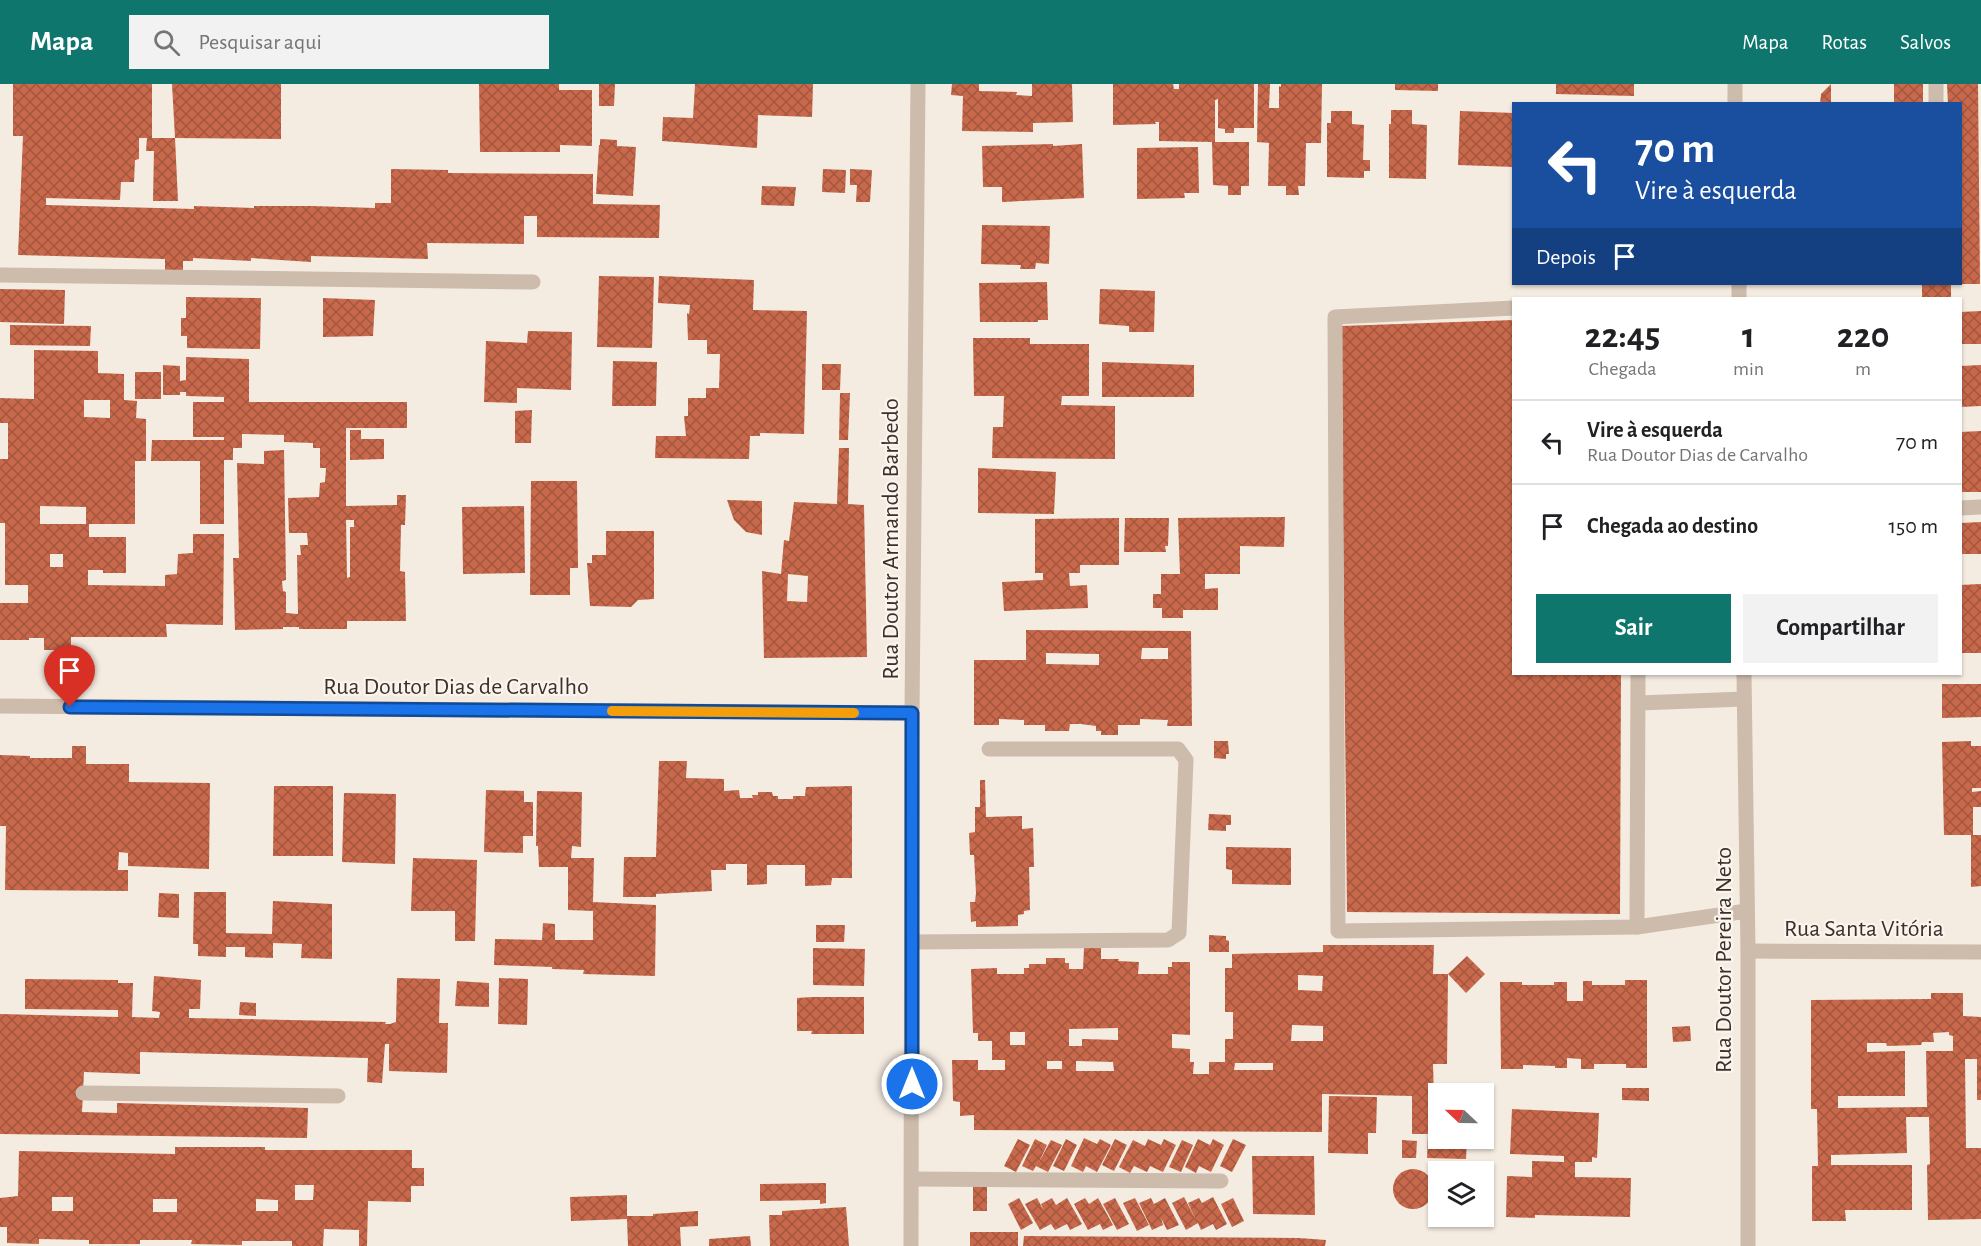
<!DOCTYPE html>
<html lang="pt">
<meta charset="utf-8">
<style>
:root{--surface:#fff;--page:#f2f2f2;--text:#202124;--muted:#757577;--line:#e0e0e0;--accent:#0f766e}
body{margin:0;font-family:"Alegreya Sans",sans-serif;background:var(--page);color:var(--text);height:100vh;display:flex;flex-direction:column;font-size:22px;white-space:nowrap}
*{box-sizing:border-box;margin:0}
p{font-size:20px;color:var(--muted)}
.icon{flex:none;width:33px;height:33px;fill:none;stroke:currentColor;stroke-width:2;stroke-linecap:round;stroke-linejoin:round}
.map{position:relative;flex:1;overflow:hidden}
.sheet{position:absolute;left:1512px;top:213px;width:450px;height:378px;display:flex;flex-direction:column;background:var(--surface);border-radius:0px;box-shadow:0 2px 4px #0004}
.sheet>*{flex:none}
.hud{position:absolute;left:1512px;top:18px;width:450px;height:183px;border-radius:0px;box-shadow:0 2px 4px #0004;background:#1a4fa0;color:#fff;overflow:hidden}
.needle{width:39px;rotate:292deg}
.controls{position:absolute;left:1428px;top:999px;display:grid;gap:12px}
.controls a{display:grid;place-items:center;width:66px;height:66px;border-radius:0px;background:var(--surface);box-shadow:0 2px 4px #0004;font-size:30px}
.pin{position:absolute;display:grid;place-items:center;width:51px;height:51px;color:#fff;margin:-62px -26px;border-radius:50% 50% 50% 0;rotate:-45deg;box-shadow:0 0 6px #0007}
.pin .icon{rotate:45deg}
.me{position:absolute;width:66px;margin:-33px;rotate:0deg;stroke-linejoin:round;filter:drop-shadow(0 0 4px #0008)}
.turn{display:flex;align-items:center;gap:21px;height:126px;padding:0 24px;font-size:27px}
.turn .icon{width:78px;height:78px;stroke-width:2.5}
.turn b{display:block;font-size:42px;line-height:51px}
.then{display:flex;align-items:center;height:57px;padding:0 24px;background:#0003;gap:12px;font-size:22px}
.eta{display:flex;justify-content:space-evenly;align-items:center;height:102px;text-align:center}
.eta b{font-size:36px;font-weight:700;line-height:42px}
.action{display:flex;gap:12px;margin-top:auto;padding:12px 24px}
.action a{flex:1;height:69px;border-radius:0px;background:var(--accent);color:#fff;font-size:24px;font-weight:700;line-height:69px;text-align:center}
.action a+a{background:var(--page);color:var(--text)}
ul{padding:0;list-style:none}
li{display:flex;align-items:center;gap:18px;height:84px;padding:0 24px;border-top:2px solid var(--line)}
li div{flex:1}
li b{display:block;font-size:22px}
li em{font-style:normal}
header{display:flex;align-items:center;gap:36px;box-sizing:border-box;height:84px;padding:0 30px;background:var(--accent);color:#fff}
header strong{font-size:28px}
nav{display:flex;gap:33px;margin-inline-start:auto;font-size:21px}
.search{width:420px;height:54px;background:var(--page);display:flex;align-items:center;gap:15px;box-sizing:border-box;padding:0 21px;border-radius:0px;color:var(--muted);font-size:22px}
.map>svg:first-child{display:block}
.building{fill:url(#building-cross-hatch);fill-rule:evenodd}
.lines{fill:none;stroke-linecap:round;stroke-linejoin:round}
.service{stroke:#cdbbac;stroke-width:15}
.minor{stroke:#cdbbac;stroke-width:15}
.tertiary{stroke:#cdbbac;stroke-width:15}
.route-casing{stroke:#114b97;stroke-width:15}
.route{stroke:#1a73e8;stroke-width:10}
.slow{stroke:#f59e0b;stroke-width:10}
.labels{text-anchor:middle;dominant-baseline:central;stroke-width:4.5;stroke-linejoin:round;paint-order:stroke}
.street-label{font-size:24px;fill:#3b302b;stroke:#fbf5ee}
</style>
<header>
<strong>Mapa</strong>
<div class="search"><svg class="icon" aria-label="search" viewBox="0 0 24 24"><circle cx="10" cy="10" r="6"/><path d="M15 15l6 6"/></svg>Pesquisar aqui</div>
<nav><a>Mapa</a><a>Rotas</a><a>Salvos</a></nav>
</header>
<div class="map">
<svg width="1981" height="1162" viewBox="0 0 1981 1162">
<defs>
<pattern id="building-cross-hatch" width="8" height="8" patternUnits="userSpaceOnUse" patternTransform="scale(1.5)"><rect width="8" height="8" fill="#c8694b"/><path d="M0 0l8 8M0 8l8-8" fill="none" stroke="#a4573f"/></pattern>
</defs>
<rect width="100%" height="100%" fill="#f4ebe1"/>
<!-- building -->
<g class="building">
<polygon points="13,0 152,0 152,54 175,54 178,117 153,117 154,67 146,67 147,54 139,54 139,75 135,76 134,98 121,98 120,116 46,114 46,121 194,125 194,122 254,124 254,122 312,122 375,124 375,119 391,119 391,85 448,86 448,89 593,90 593,120 660,121 659,154 537,153 537,132 524,132 524,160 427,159 428,175 311,172 311,178 251,174 251,177 193,174 193,177 183,177 183,191 165,190 165,175 18,171 23,52 13,52"/>
<polygon points="172,0 281,0 281,55 175,54"/>
<polygon points="479,0 559,0 559,6 592,6 592,62 560,61 560,68 480,68"/>
<polygon points="599,0 615,0 614,22 599,22"/>
<polygon points="695,0 813,0 812,33 758,31 757,64 662,57 663,33 693,34"/>
<polygon points="952,0 979,0 979,7 1017,8 1016,11 1032,12 1032,0 1072,0 1073,38 1033,39 1033,48 962,47 963,12 951,11"/>
<polygon points="1113,0 1173,0 1174,5 1179,5 1179,0 1254,0 1254,44 1234,44 1234,49 1225,49 1225,45 1218,44 1218,15 1215,16 1215,58 1249,58 1249,102 1241,102 1241,111 1228,111 1228,102 1213,101 1212,58 1159,57 1159,38 1155,38 1156,40 1113,41"/>
<polygon points="1258,0 1270,0 1269,24 1279,24 1279,2 1281,3 1281,0 1322,0 1321,59 1306,59 1305,102 1298,102 1299,111 1286,111 1286,102 1268,102 1269,59 1257,58"/>
<polygon points="1395,0 1438,0 1438,7 1395,6"/>
<polygon points="1556,0 1634,0 1634,12 1556,10"/>
<polygon points="1831,0 1831,20 1820,20 1821,10"/>
<rect x="1894" y="0" width="29" height="20"/>
<polygon points="1947,0 1978,0 1980,200 1960,200 1960,20 1948,20"/>
<polygon points="1391,26 1412,26 1412,40 1427,41 1426,95 1389,94 1389,40 1391,40"/>
<polygon points="1331,27 1352,27 1352,40 1364,41 1363,76 1370,76 1370,87 1364,87 1364,94 1327,93 1327,39 1331,39"/>
<polygon points="1460,27 1514,29 1514,83 1458,81"/>
<polygon points="600,55 617,56 617,62 636,63 633,112 596,110 599,61 600,61"/>
<polygon points="1053,60 1053,62 1082,60 1084,114 1002,118 1002,103 983,103 982,62"/>
<polygon points="1198,63 1199,109 1184,109 1185,114 1137,115 1137,64"/>
<polygon points="823,85 846,86 845,109 822,108"/>
<polygon points="850,85 872,86 870,118 856,118 857,101 850,101"/>
<polygon points="762,102 796,103 794,122 761,121"/>
<polygon points="982,141 1050,142 1049,180 1036,179 1035,185 1020,185 1021,181 981,180"/>
<polygon points="599,192 654,193 652,264 597,263"/>
<polygon points="659,192 754,196 753,226 807,227 804,350 760,349 760,352 750,352 749,375 655,374 656,352 686,352 684,332 688,332 688,314 706,314 706,304 719,304 720,270 707,270 707,256 688,256 687,229 689,230 690,221 658,219"/>
<polygon points="1047,198 1048,236 1038,236 1038,238 980,238 979,199"/>
<rect x="1922" y="200" width="29" height="14"/>
<polygon points="0,205 65,206 64,240 0,238"/>
<polygon points="1100,205 1155,207 1154,248 1129,248 1129,242 1099,240"/>
<polygon points="186,213 261,214 260,265 187,264 187,252 181,252 181,234 186,234"/>
<polygon points="323,214 375,216 373,252 323,253"/>
<polygon points="1981,227 1981,260 1960,260 1960,228"/>
<polygon points="1514,236 1514,590 1621,590 1620,830 1347,828 1341,242"/>
<polygon points="10,241 91,242 90,262 10,261"/>
<polygon points="528,247 572,248 571,306 517,304 517,319 484,318 486,257 527,259"/>
<polygon points="973,254 1030,254 1030,260 1089,260 1089,312 1062,312 1061,321 1115,322 1115,375 992,374 993,343 1003,343 1004,312 974,312"/>
<path d="M34,266L98,267V289L124,290V316L137,317L136,334L146,335V377H135V440H89V453H126V489H103V486H88V501L165,502V491L177,490L178,470L193,469V450H224L223,541L166,540L167,553H71V566H44V554H29V556H0V519H28V501H5V439H0V375H8V339H0V314L34,315ZM84,316H110V334L84,333ZM40,422L86,423V440H40ZM50,470H63V483H50Z"/>
<path d="M186,273L249,275V318H407V344H346V422L397,421V411H406L405,441H401L400,487L405,488L406,537H347V545H299V543H283V545L235,546L233,474H239L237,379L264,380V367L284,366L286,496L282,497L283,507L286,508V529L298,530L297,471H301L300,461H308L307,449H289L288,414L319,413L320,399L325,398L326,384H320V364H313V359L284,358V351L242,350V364H233V376H224V440H200V377H151L152,356H224V353H193V318H224V313L186,312V308H180V311H163V281L180,282V297L186,296ZM346,436H354V443H350V493L347,494Z"/>
<polygon points="613,277 657,278 656,322 612,322"/>
<polygon points="1102,278 1194,281 1194,313 1102,313"/>
<polygon points="822,280 841,280 840,306 822,306"/>
<polygon points="1981,281 1981,322 1960,323 1960,282"/>
<rect x="135" y="288" width="26" height="27"/>
<polygon points="840,309 850,309 848,356 839,356"/>
<polygon points="532,326 531,359 515,359 515,327"/>
<polygon points="350,346 361,346 361,355 384,355 384,375 350,376"/>
<polygon points="1981,347 1981,408 1960,408 1960,348"/>
<path d="M839,364H849L848,420L864,421L867,573L764,574L762,487L781,490L784,456L789,457L794,418L837,420ZM788,490L808,492L807,518L787,517Z"/>
<polygon points="978,384 1056,388 1054,430 978,429"/>
<polygon points="531,397 577,397 578,484 570,484 570,511 530,511"/>
<polygon points="727,416 762,417 762,451 746,448 734,436"/>
<polygon points="524,422 525,489 463,490 462,423"/>
<polygon points="1285,433 1284,463 1240,462 1240,490 1205,490 1205,505 1218,504 1218,526 1183,526 1183,534 1162,534 1162,524 1153,524 1153,510 1161,510 1161,490 1180,490 1178,434"/>
<polygon points="1119,434 1119,481 1080,481 1080,489 1069,489 1070,502 1087,501 1088,524 1004,527 1002,498 1043,496 1043,489 1035,489 1035,435"/>
<polygon points="1125,434 1169,434 1168,462 1165,462 1166,468 1124,468"/>
<polygon points="1981,438 1981,470 1960,470 1960,439"/>
<polygon points="606,447 654,447 654,515 638,516 631,523 590,522 587,479 592,479 592,471 606,471"/>
<polygon points="1981,500 1981,569 1960,569 1960,501"/>
<path d="M1026,546L1191,547L1192,642H1167L1168,636L1140,635V641H1118V651H1101V647H1096V642L1081,640H1070L1069,647H1045V641H1024V636L999,635V641H974V576H1026ZM1142,564H1168V575H1141ZM1046,569L1099,570V581L1046,580Z"/>
<polygon points="1942,600 1981,600 1981,633 1942,634"/>
<polygon points="1214,657 1228,657 1229,670 1226,670 1226,675 1214,674"/>
<polygon points="1971,657 1971,662 1981,662 1981,704 1972,704 1972,708 1981,707 1981,723 1973,723 1973,751 1981,751 1981,802 1971,803 1971,751 1944,751 1942,658"/>
<polygon points="72,662 86,662 86,680 129,680 129,698 210,699 209,785 128,782 128,769 119,768 118,786 128,786 128,807 5,806 6,742 0,742 0,671 30,672 30,674 72,674"/>
<polygon points="659,677 687,677 686,694 724,695 724,707 739,706 740,714 753,714 752,711 758,711 758,708 772,708 773,712 778,712 778,715 793,715 793,712 805,712 806,703 852,702 852,794 832,794 831,801 805,802 805,781 767,781 767,800 747,801 747,780 726,780 726,786 711,786 712,807 656,810 656,813 623,813 624,773 656,773"/>
<polygon points="980,696 985,696 986,733 1022,732 1022,745 1033,744 1034,783 1029,783 1030,826 1024,827 1024,830 1018,831 1018,842 976,843 976,837 971,838 970,818 975,818 976,809 974,771 970,771 969,749 975,748 975,723 980,723"/>
<polygon points="274,702 333,702 333,772 273,772"/>
<polygon points="486,706 524,707 524,718 533,718 533,752 523,752 523,769 484,768"/>
<polygon points="537,707 582,708 581,763 572,762 571,774 594,774 593,818 656,821 655,892 583,890 584,886 552,885 552,883 494,881 495,855 542,856 543,839 555,840 555,856 593,856 593,827 568,826 568,783 539,783 538,762 536,762"/>
<polygon points="344,709 396,710 395,780 342,778"/>
<polygon points="1209,730 1231,731 1231,741 1226,741 1226,747 1208,746"/>
<polygon points="1226,763 1291,764 1291,801 1232,800 1232,786 1226,785"/>
<polygon points="413,774 477,776 475,857 455,857 455,827 411,827"/>
<polygon points="194,808 226,808 226,849 272,850 273,817 332,820 332,875 301,874 302,860 273,859 273,874 245,873 245,863 226,863 226,873 198,872 198,860 193,860"/>
<polygon points="159,809 179,810 179,834 158,833"/>
<polygon points="816,841 845,841 844,858 816,858"/>
<polygon points="1209,851 1226,852 1226,856 1229,857 1229,868 1209,868"/>
<path d="M1323,861H1434L1433,890H1448L1467,872L1485,890L1466,909L1448,890L1447,980H1433L1434,1012H1438V1054H1467L1466,1075L1427,1074L1428,1050H1412V1012L1322,1010V1048L974,1046V1031L960,1032V1018L953,1017L952,976H978V986H1005V976H992V957H978V949H973L971,885L997,884V890H1024V884H1029V880H1046V874H1065V879H1069V885H1083L1084,864H1101V875H1119L1118,877L1139,878L1138,890H1168V883H1172V878H1190V951L1172,950V964L1190,965V978H1194L1193,990H1209V978H1225V955H1233V928H1225V884H1232V870L1323,868ZM1298,891L1323,892L1322,907L1298,906ZM1292,941L1323,942V957H1291ZM1118,944V956L1082,955V962H1069V945ZM1010,948H1025V961H1010ZM1047,977H1062V985H1047ZM1076,977L1113,978L1114,987H1076ZM1235,979H1273V986H1234Z"/>
<polygon points="813,864 865,865 864,902 813,901"/>
<polygon points="154,892 201,896 200,925 189,925 189,934 386,938 385,940 390,940 396,938 397,894 440,895 439,939 448,939 447,989 389,987 389,960 385,960 382,999 367,998 368,974 140,968 140,990 84,988 82,1028 117,1029 117,1019 308,1024 307,1054 0,1050 0,930 118,933 118,926 25,925 25,895 118,896 118,899 133,899 132,933 159,934 160,928 152,927"/>
<polygon points="499,894 528,895 527,941 498,940"/>
<polygon points="1625,896 1647,896 1647,984 1626,984 1626,980 1594,980 1594,985 1581,985 1581,975 1567,974 1567,984 1555,984 1555,982 1523,981 1523,985 1501,985 1500,898 1522,898 1522,901 1554,901 1554,898 1567,898 1567,917 1583,917 1583,897 1592,897 1592,901 1625,901"/>
<polygon points="457,897 489,899 489,923 455,922"/>
<path d="M1931,909H1963V932L1981,933V1016H1977V975H1965L1966,1064H1981V1135L1928,1136L1927,1081L1930,1080L1929,1033H1906L1907,1069L1831,1071V1081H1912V1126H1845L1846,1137H1812V1082H1818L1817,1025H1811V916L1931,915ZM1949,948V951L1953,952V967H1926L1927,1023L1838,1024V1012H1905V967L1867,968V959H1886L1887,962L1921,961L1922,958H1934L1933,949Z"/>
<polygon points="812,913 864,913 864,950 811,950 812,947 797,947 797,914"/>
<polygon points="240,918 256,919 256,932 239,931"/>
<polygon points="1690,942 1691,957 1673,958 1672,943"/>
<polygon points="1622,1004 1649,1004 1649,1017 1622,1016"/>
<polygon points="1329,1012 1377,1013 1376,1049 1368,1049 1368,1070 1328,1069"/>
<polygon points="1512,1025 1599,1029 1597,1074 1592,1073 1592,1078 1575,1078 1575,1093 1631,1094 1630,1133 1535,1131 1535,1134 1506,1133 1507,1092 1532,1093 1532,1077 1564,1078 1564,1072 1510,1070"/>
<polygon points="1084,1054 1097,1060 1100,1055 1111,1061 1097,1088 1086,1082 1083,1088 1071,1082"/>
<polygon points="1018,1055 1030,1061 1016,1088 1004,1082"/>
<polygon points="1035,1055 1047,1061 1039,1078 1051,1056 1062,1061 1048,1088 1036,1082 1033,1087 1022,1082"/>
<polygon points="1066,1055 1077,1061 1064,1087 1053,1082"/>
<polygon points="1115,1055 1127,1061 1114,1087 1102,1081"/>
<polygon points="1148,1055 1161,1061 1164,1055 1176,1061 1163,1088 1150,1082 1147,1088 1134,1082 1130,1089 1119,1083 1133,1056 1145,1062"/>
<polygon points="1198,1055 1210,1061 1213,1055 1224,1061 1211,1088 1199,1082 1196,1089 1185,1083"/>
<polygon points="1233,1055 1246,1061 1232,1088 1220,1082"/>
<polygon points="1182,1056 1193,1061 1181,1088 1169,1083"/>
<polygon points="1402,1056 1417,1057 1416,1074 1402,1074"/>
<path d="M175,1063H265V1066H412V1084H424V1102H411V1118L368,1117L367,1162H359V1146L324,1145L323,1162H292V1157H242V1161L191,1160L192,1156H140V1160H89V1156L39,1155V1160L7,1159V1143H0V1114L18,1112L19,1067L175,1070ZM295,1101H314L313,1116H295ZM52,1113H73V1127H52ZM153,1115H177V1128H153ZM256,1115L278,1116V1127H256Z"/>
<polygon points="1252,1072 1314,1072 1315,1131 1253,1130"/>
<circle cx="1413" cy="1105" r="20"/>
<polygon points="826,1099 826,1119 820,1120 820,1116 760,1117 760,1100"/>
<rect x="973" y="1102" width="14" height="25"/>
<polygon points="627,1111 627,1132 653,1132 653,1130 698,1127 698,1142 680,1143 681,1162 628,1162 627,1135 571,1137 570,1113"/>
<polygon points="1184,1113 1196,1136 1188,1119 1199,1114 1202,1119 1213,1113 1227,1140 1216,1146 1213,1140 1201,1146 1198,1139 1186,1146 1172,1119"/>
<polygon points="1019,1114 1033,1139 1021,1146 1008,1120"/>
<polygon points="1037,1114 1044,1127 1041,1120 1052,1114 1056,1121 1067,1114 1082,1140 1070,1146 1067,1140 1055,1146 1051,1140 1040,1146 1025,1120"/>
<polygon points="1085,1114 1089,1120 1098,1114 1113,1141 1103,1146 1100,1140 1088,1146 1074,1120"/>
<polygon points="1115,1114 1129,1140 1117,1146 1103,1120"/>
<polygon points="1135,1114 1149,1141 1137,1147 1123,1119"/>
<polygon points="1151,1114 1154,1120 1165,1114 1179,1141 1167,1146 1161,1134 1163,1141 1152,1146 1139,1119"/>
<polygon points="1233,1114 1244,1137 1232,1143 1221,1120"/>
<polygon points="846,1123 849,1162 770,1162 769,1131 782,1131 782,1127"/>
<rect x="970" y="1148" width="48" height="14"/>
<polygon points="750,1152 751,1162 709,1162 709,1155"/>
<polygon points="1024,1152 1299,1154 1326,1156 1325,1162 1023,1162"/>
</g>
<g class="lines">
<!-- service -->
<g class="service">
<polyline points="1936,0 1936,20"/>
<polyline points="1960,424 1981,423"/>
<polyline points="83,1009 338,1012"/>
</g>
<!-- minor -->
<g class="minor">
<polyline points="0,191 533,198"/>
<polyline points="1514,224 1335,233 1338,847 1637,843 1747,827"/>
<polyline points="1639,619 1744,615"/>
<polyline points="0,622 912,629"/>
<polyline points="1637,843 1638,590"/>
<polyline points="912,858 1168,856 1179,849 1186,676 1178,665 989,665"/>
<polyline points="1748,867 1981,868"/>
<polyline points="912,1095 1221,1097"/>
<polyline points="911,1162 912,629 918,0"/>
</g>
<!-- tertiary -->
<g class="tertiary">
<polyline points="1735,0 1735,20"/>
<polyline points="1739,200 1739,214"/>
<polyline points="1744,590 1748,867 1748,1162"/>
</g>
</g>
<g class="lines">
<defs>
<polyline id="route" points="70,623 912,629 912,1000"/>
</defs>
<!-- route casing -->
<use href="#route" class="route-casing"/>
<!-- route -->
<use href="#route" class="route"/>
<!-- slow -->
<polyline class="slow" points="612,627 854,629"/>
</g>
<g class="labels">
<!-- street labels -->
<g class="street-label">
<text transform="translate(891 455) rotate(-90)">Rua Doutor Armando Barbedo</text>
<text x="456" y="603">Rua Doutor Dias de Carvalho</text>
<text x="1864" y="845">Rua Santa Vitória</text>
<text transform="translate(1724 876) rotate(-90)">Rua Doutor Pereira Neto</text>
</g>
</g>
</svg>
<div class="controls">
<a><svg class="needle" viewBox="-14 -14 28 28"><path d="M0-13l5 13h-10z" fill="#e53935"/><path d="M0 13l5-13h-10z" fill="#757577"/></svg></a>
<a><svg class="icon" aria-label="layers" viewBox="0 0 24 24"><path d="M12 4l9 5-9 5-9-5zM3 14l9 5 9-5"/></svg></a>
</div>
<div class="pin" style="left:70px;top:623px;background:#d93025"><svg class="icon" aria-label="arrive" viewBox="0 0 24 24"><path d="M6 21V4h12l-3 4 3 4H6"/></svg></div>
<svg class="me" style="left:912px;top:1000px" viewBox="-20 -20 40 40"><circle r="17" fill="#1a73e8" stroke="#fff" stroke-width="3"/><path d="M0-11L8 9 0 5-8 9z" fill="#fff"/></svg>
<div class="hud">
<div class="turn"><svg class="icon" aria-label="left" viewBox="0 0 24 24"><path d="M17 20v-9H6M10 6l-5 5 5 5"/></svg><div><b>70 m</b>Vire à esquerda</div></div>
<div class="then">Depois<svg class="icon" aria-label="arrive" viewBox="0 0 24 24"><path d="M6 21V4h12l-3 4 3 4H6"/></svg></div>
</div>
<section class="sheet">
<div class="eta">
<div><b>22:45</b><p>Chegada</p></div>
<div><b>1</b><p>min</p></div>
<div><b>220</b><p>m</p></div>
</div>
<ul>
<li><svg class="icon" aria-label="left" viewBox="0 0 24 24"><path d="M17 20v-9H6M10 6l-5 5 5 5"/></svg><div><b>Vire à esquerda</b><p>Rua Doutor Dias de Carvalho</p></div><em>70 m</em></li>
<li><svg class="icon" aria-label="arrive" viewBox="0 0 24 24"><path d="M6 21V4h12l-3 4 3 4H6"/></svg><div><b>Chegada ao destino</b></div><em>150 m</em></li>
</ul>
<div class="action"><a>Sair</a><a>Compartilhar</a></div>
</section>
</div>
